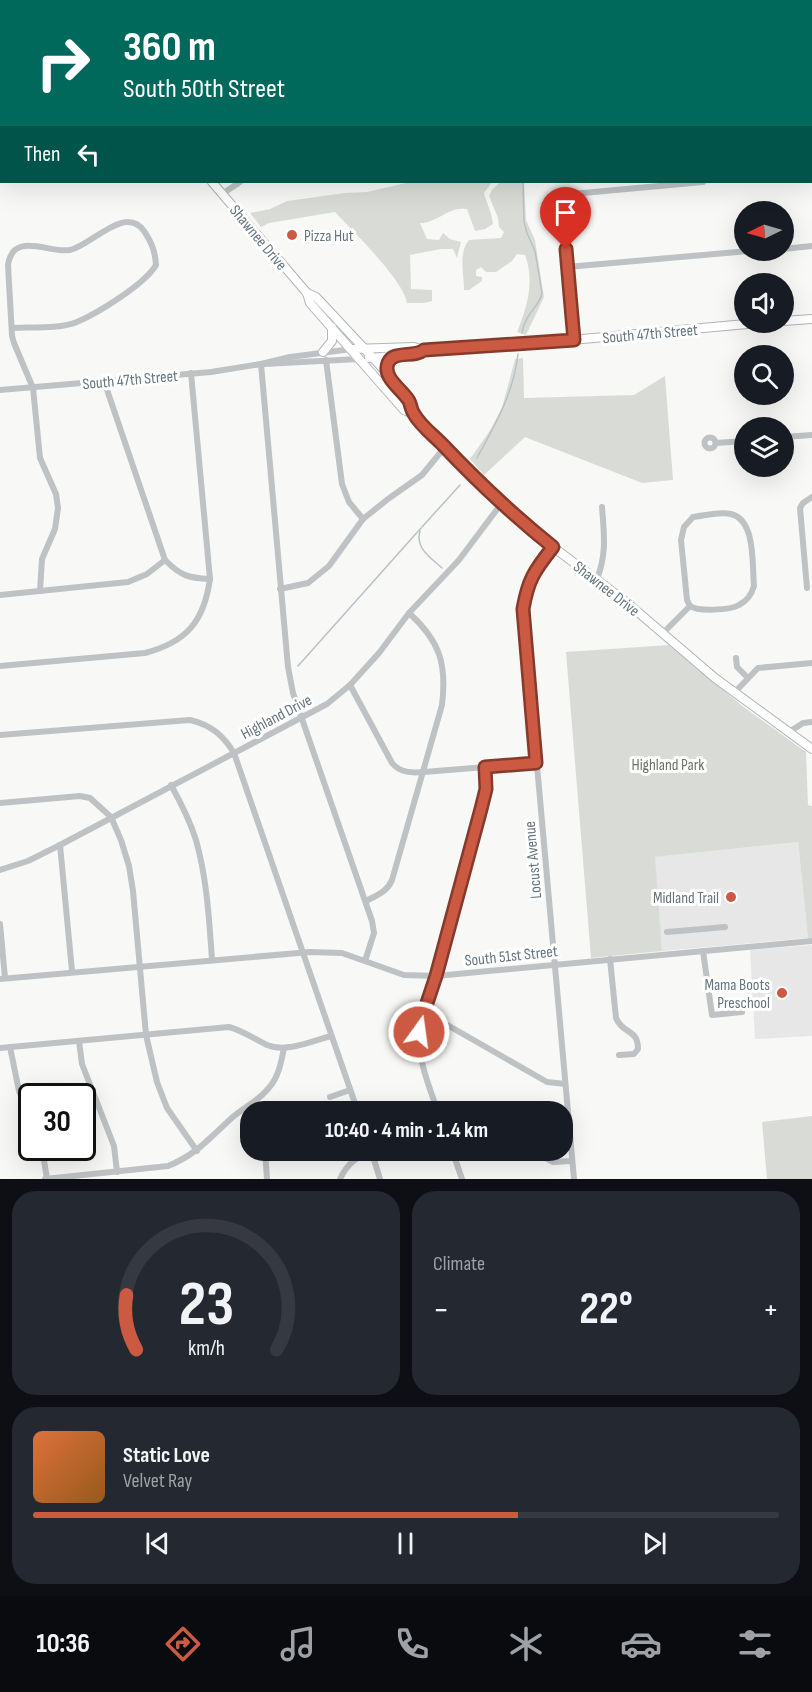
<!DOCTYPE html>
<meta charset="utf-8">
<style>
:root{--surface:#171b24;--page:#242831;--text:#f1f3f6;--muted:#9ea1a6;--line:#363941;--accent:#cc5942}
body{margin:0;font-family:"Sofia Sans Condensed",sans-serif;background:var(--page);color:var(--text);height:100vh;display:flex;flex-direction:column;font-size:22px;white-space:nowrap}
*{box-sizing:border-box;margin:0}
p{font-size:20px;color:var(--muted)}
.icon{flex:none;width:33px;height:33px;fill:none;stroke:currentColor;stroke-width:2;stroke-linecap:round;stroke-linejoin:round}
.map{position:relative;height:1179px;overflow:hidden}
.side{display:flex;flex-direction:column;gap:12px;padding:12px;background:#0d0f14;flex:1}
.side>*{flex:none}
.banner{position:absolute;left:0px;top:0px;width:813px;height:183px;box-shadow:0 6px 24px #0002;background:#00695c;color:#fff;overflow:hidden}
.needle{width:39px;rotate:265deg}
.buttons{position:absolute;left:734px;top:201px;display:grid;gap:12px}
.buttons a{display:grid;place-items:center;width:60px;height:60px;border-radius:50%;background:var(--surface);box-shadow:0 6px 24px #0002;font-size:30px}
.speed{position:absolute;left:18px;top:1083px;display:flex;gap:12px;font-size:30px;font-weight:700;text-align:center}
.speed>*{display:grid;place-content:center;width:78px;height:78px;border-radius:50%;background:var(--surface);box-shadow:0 6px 24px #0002;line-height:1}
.speed .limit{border:3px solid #111;border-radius:9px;background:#fff;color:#111}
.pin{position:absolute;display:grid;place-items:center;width:51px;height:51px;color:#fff;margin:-62px -26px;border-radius:50% 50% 50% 0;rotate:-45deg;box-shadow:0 0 6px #0007}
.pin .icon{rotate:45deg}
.me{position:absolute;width:66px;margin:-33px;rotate:14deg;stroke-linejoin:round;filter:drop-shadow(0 0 4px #0008)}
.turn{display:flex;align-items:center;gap:21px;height:126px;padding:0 24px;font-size:27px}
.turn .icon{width:78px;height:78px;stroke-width:2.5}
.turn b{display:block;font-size:42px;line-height:51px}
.then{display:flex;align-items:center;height:57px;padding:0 24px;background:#0003;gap:12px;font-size:22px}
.big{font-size:45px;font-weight:700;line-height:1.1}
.side .tile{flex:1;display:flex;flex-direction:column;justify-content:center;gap:9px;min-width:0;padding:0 21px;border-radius:24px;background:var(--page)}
.side .dial{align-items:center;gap:0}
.dial svg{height:156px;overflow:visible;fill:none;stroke:var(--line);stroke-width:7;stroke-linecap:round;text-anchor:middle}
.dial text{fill:var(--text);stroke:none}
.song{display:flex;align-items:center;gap:18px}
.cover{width:72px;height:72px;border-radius:9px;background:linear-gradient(135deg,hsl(20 70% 55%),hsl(30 70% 35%))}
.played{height:6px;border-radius:3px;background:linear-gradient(90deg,var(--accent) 65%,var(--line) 65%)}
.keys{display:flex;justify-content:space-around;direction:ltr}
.heat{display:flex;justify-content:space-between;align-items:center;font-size:33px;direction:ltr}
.side .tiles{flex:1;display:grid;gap:12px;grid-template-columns:1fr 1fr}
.tile:last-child{grid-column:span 2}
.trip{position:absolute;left:240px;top:1101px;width:333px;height:60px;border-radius:24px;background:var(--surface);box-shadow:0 6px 24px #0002;font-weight:700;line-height:60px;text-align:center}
.tab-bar{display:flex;height:96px;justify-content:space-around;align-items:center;background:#090b0e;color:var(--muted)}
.tab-bar .icon{width:42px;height:42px}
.tab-bar .selected{color:var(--accent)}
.tab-bar b{font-size:27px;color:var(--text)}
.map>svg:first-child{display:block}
.built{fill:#e6e7e6}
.green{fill:#d9dcd6}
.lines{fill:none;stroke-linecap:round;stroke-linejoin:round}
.stream{stroke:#b8c2c5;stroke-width:1.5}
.major-casing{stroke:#b0b5b8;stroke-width:10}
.minor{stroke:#bec2c5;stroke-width:6}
.major{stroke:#fff;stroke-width:8}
.route-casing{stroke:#853a2b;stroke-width:15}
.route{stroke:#cc5942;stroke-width:10}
.poi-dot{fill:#cc5942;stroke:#fff;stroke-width:2}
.labels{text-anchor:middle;stroke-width:6;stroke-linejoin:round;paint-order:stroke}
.poi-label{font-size:16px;fill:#66757d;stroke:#fff;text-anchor:end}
.street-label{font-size:16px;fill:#66757d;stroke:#fff}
.park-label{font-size:16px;fill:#697665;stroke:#fff}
</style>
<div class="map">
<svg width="812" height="1179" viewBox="0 0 812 1179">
<rect width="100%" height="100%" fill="#f8f8f6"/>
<g class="built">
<path d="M798 842 808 938 662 951 654 857Z"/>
<path d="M812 945V1036L755 1039 750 950Z"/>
</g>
<g class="green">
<path d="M410 182H492L484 193C487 204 492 213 493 224L485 229 475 231 467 209C448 206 438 223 420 223L427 239 439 240 443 233 450 239 461 242 457 258 453 249H441L410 255 411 289 432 290V301L424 303H407C404 281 353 231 335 212L269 223 261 227 250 213 270 209 287 201 345 193 367 192Z"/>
<path d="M500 182H524L526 220 535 240 544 297 526 335 517 332C527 307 535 282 525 255L517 254 512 261 496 272H486L481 267 476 270V276L482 277V281L469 290H464C464 273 458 253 469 240L501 238 504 232 499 227 498 218 489 196 492 190Z"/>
<path d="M523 358 524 398 634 395 665 376 673 480 642 483 525 437 484 475 470 459 491 429 502 408 515 359Z"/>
<path d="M669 645 745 708 806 752 808 805 812 806V938H808L798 842 655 857 662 951 591 958 566 652Z"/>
<path d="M812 1116V1179H767L762 1122Z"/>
</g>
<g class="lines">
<g class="stream">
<path d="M723 2 725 0"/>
<path d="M522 333C525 313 539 308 542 293L535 251 527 233 524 222 523 182"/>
<path d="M477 458C495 425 514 392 518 354"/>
<path d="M422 527 460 485"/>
<path d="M420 531C415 548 430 557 442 568"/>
<path d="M298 666 421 528"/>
</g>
<g class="major-casing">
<g id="major">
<path d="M77 0 78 2"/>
<path d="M88 0 89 2"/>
<path d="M212 182 307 293 310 303 404 410 413 414"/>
<path d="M307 293 316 297 388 374 409 401 413 414 464 469 501 504 553 547 625 601 715 678 812 749"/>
<path d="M783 321 812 319"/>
<path d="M352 349 414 347 424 350 528 344 768 322"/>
<path d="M323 352 332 341V327"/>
<path d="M369 358 414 354 424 350"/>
</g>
</g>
<g class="minor">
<path d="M437 0V2"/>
<path d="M564 2 566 0"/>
<path d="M0 38H2"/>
<path d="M0 111H2"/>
<path d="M0 174H2"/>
<path d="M222 194 240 182"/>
<path d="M783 249 812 246"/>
<path d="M567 267 760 250"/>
<path d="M12 328C31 327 60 329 77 322 98 313 145 284 156 265 155 251 152 243 144 231 125 204 91 246 70 250 50 254 13 230 8 265L12 336 14 343 33 388 40 458 56 494 58 508 55 529 42 559 40 591"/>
<path d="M574 340 561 195 703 182"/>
<path d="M326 360 342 484 349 502 363 519"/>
<path d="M261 364 288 667 293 693 372 921 374 933 365 961"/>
<path d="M264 364 359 359"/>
<path d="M104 381 165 560C181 576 188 578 210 579"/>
<path d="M0 390 211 372 261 364 290 357 352 349"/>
<path d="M783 437 812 435"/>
<circle cx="710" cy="443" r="5.5"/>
<path d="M716 443 744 441"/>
<path d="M553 547C534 571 528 580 523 609L574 1179"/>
<path d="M597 579C607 553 604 534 602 507"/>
<path d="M807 588 800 508 803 503 812 497"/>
<path d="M280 589 308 583 329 566 363 519 388 499 422 475 445 447"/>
<path d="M0 595 128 582 147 574 165 560"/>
<path d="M663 633 690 606C699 612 730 610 739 605 747 601 752 593 754 586 752 565 756 520 731 514 719 511 704 516 693 517L684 527 681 540 687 600 690 606"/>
<path d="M736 658 737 667 747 677"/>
<path d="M0 666 145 653C187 642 204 621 210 579L191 373"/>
<path d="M350 685 392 763C400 773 412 773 424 772L536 763"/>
<path d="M735 692 758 668 812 663"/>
<path d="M789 732 803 723 812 722"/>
<path d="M0 735 190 720C211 725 223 735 234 753L358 1112"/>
<path d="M171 785C181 803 190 821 196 840 207 879 209 919 212 959"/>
<path d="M0 803 80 796 90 798 111 817 121 840 129 866 133 891 146 1035 157 1082 167 1108 197 1151"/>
<path d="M60 845 72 971"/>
<path d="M0 870 28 861 60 845 327 704 350 685 379 653 409 613 459 560 501 504"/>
<path d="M366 901C377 895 387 892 392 880L442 705C447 664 440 641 409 613"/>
<path d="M0 924 5 978"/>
<path d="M667 932 725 927"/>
<path d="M703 951 712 1015 742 1012"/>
<path d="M610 959 616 1018C623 1035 638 1028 638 1049L634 1054 619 1055"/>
<path d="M0 979 310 952 342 953 404 975 436 976 812 941"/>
<path d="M423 1015 435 1018 547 1082 565 1084"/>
<path d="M79 1041 82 1064 114 1146 117 1172"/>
<path d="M10 1047 19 1091 32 1119"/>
<path d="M0 1048 229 1027C244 1031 254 1039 267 1045 287 1053 312 1041 331 1036"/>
<path d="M330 1097 350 1090"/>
<path d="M252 1104 259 1112"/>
<path d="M438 1112C429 1086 417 1059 420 1031 422 1010 432 990 437 969 452 916 467 863 481 809L486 789 485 767"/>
<path d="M42 1148 47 1179"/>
<path d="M265 1150 267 1179"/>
<path d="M371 1150 380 1179"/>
<path d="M452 1150 462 1179"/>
<path d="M531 1150 553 1162 572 1161"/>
<path d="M45 1179 168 1166C198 1154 211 1136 234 1116 249 1104 265 1097 275 1079 280 1070 282 1059 284 1048"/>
<path d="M340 1179C348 1162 358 1156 375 1150"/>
</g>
<use href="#major" class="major"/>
</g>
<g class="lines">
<g class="route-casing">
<path id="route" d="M419 1032 423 1015 436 976 481 809 486 789 485 767 536 763 523 609C528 580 534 571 553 547 513 515 477 481 442 444 433 435 420 425 414 414 411 410 411 405 409 401 403 390 382 378 388 363 393 350 414 358 424 350L574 340 566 249"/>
</g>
<use href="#route" class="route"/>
</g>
<g class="poi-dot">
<circle cx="292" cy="235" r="6"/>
<circle cx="731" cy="897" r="6"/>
<circle cx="782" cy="993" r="6"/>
</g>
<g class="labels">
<g class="poi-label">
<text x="304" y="241" text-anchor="start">Pizza Hut</text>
<text x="719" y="903">Midland Trail</text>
<text x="770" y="990">Mama Boots<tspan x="770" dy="18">Preschool</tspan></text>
</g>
<g class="street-label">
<text transform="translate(259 237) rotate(50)" y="6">Shawnee Drive</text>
<text transform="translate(650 333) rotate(-5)" y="6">South 47th Street</text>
<text transform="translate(130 379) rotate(-5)" y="6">South 47th Street</text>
<text transform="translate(607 588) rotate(38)" y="6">Shawnee Drive</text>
<text transform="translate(276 716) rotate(-28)" y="6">Highland Drive</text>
<text transform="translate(532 860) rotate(-95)" y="6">Locust Avenue</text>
<text transform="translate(511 955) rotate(-6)" y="6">South 51st Street</text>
</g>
<g class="park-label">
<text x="668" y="770">Highland Park</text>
</g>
</g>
</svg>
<div class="buttons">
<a><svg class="needle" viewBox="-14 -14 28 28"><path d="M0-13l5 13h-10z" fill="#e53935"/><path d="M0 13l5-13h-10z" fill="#9ea1a6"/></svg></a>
<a><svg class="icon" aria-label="sound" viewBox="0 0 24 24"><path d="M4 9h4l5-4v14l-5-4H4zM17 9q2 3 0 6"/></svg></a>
<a><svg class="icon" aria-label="search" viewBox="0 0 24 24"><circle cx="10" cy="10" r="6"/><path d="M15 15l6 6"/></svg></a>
<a><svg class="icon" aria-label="layers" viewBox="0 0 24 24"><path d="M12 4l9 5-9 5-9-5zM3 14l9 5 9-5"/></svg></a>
</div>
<div class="speed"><div class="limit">30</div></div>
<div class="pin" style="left:566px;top:249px;background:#d93025"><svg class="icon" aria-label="arrive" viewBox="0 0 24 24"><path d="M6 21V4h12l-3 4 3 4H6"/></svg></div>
<svg class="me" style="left:419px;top:1032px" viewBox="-20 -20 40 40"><circle r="17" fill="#cc5942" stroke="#fff" stroke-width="3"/><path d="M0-11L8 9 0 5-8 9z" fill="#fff"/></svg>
<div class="trip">10:40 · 4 min · 1.4 km</div>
<div class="banner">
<div class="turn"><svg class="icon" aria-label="right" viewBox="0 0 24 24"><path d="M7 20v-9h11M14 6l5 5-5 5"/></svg><div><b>360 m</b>South 50th Street</div></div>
<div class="then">Then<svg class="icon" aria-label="left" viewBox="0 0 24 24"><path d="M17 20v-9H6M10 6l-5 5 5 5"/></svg></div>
</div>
</div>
<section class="side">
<div class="tiles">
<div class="tile dial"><svg viewBox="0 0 100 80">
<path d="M14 69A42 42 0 1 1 86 69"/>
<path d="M14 69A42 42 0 0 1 9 41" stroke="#cc5942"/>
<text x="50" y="56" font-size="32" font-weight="700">23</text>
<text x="50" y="72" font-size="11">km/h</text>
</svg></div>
<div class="tile"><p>Climate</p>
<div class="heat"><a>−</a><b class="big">22°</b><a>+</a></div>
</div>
<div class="tile">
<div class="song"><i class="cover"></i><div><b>Static Love</b><p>Velvet Ray</p></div></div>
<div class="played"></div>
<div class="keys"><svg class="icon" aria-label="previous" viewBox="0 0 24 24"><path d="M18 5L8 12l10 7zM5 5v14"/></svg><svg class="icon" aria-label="pause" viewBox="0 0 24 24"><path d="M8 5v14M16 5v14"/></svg><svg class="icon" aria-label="next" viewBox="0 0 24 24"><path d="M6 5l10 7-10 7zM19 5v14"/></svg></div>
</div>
</div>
</section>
<nav class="tab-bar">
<b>10:36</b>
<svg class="icon selected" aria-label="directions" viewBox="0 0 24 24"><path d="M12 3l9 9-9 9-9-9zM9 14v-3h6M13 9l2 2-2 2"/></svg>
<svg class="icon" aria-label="music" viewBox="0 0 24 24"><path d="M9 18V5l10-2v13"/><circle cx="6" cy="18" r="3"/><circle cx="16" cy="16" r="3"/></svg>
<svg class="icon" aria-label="phone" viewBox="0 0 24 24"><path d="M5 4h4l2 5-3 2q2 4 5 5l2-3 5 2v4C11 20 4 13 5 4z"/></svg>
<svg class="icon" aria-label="climate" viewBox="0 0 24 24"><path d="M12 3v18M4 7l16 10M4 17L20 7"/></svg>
<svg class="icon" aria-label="car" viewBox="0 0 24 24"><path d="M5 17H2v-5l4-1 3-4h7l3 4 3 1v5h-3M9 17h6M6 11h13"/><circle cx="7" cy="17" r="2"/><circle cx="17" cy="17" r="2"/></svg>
<svg class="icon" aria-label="filters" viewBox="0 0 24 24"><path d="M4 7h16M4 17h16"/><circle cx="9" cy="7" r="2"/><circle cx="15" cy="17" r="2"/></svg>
</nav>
